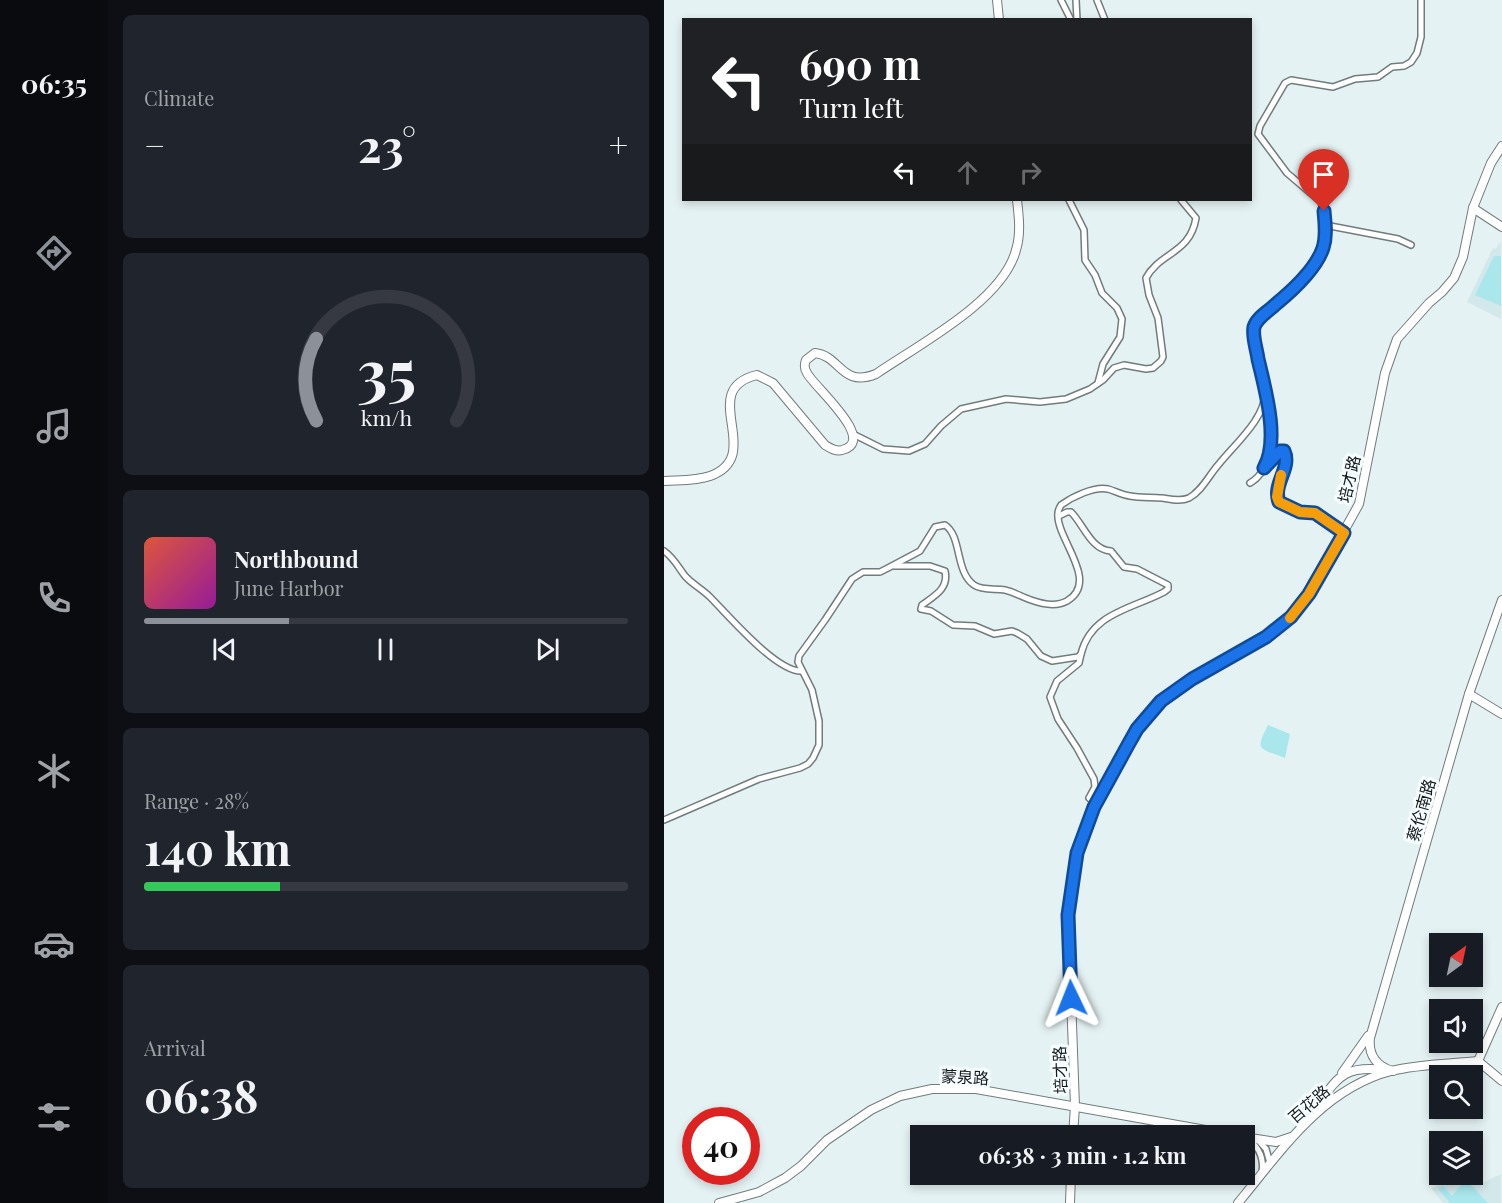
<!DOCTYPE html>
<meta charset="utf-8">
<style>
:root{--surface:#171b24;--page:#20242c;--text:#f1f3f6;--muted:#9ea1a6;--line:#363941;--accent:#8c9099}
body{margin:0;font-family:"Playfair Display","Noto Sans SC",serif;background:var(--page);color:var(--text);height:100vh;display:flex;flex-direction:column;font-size:22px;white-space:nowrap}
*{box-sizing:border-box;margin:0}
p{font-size:20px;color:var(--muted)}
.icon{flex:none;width:33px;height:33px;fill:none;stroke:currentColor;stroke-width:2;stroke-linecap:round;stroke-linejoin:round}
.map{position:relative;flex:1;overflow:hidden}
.side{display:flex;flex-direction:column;gap:15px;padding:15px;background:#0d0f14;width:556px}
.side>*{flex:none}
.hud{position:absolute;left:18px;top:18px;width:570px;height:183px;border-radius:0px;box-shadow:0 3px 9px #0003;background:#202124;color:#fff;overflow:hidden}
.needle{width:39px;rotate:33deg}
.buttons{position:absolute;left:765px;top:933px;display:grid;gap:12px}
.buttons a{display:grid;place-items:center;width:54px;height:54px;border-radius:0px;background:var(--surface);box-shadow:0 3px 9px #0003;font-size:30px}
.speed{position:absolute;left:18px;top:1107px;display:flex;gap:12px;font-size:30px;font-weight:700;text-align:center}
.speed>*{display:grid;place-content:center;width:78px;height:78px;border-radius:50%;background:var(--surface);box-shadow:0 3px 9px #0003;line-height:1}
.speed .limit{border:9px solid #d22;background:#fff;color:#111}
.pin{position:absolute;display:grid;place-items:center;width:51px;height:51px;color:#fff;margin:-62px -26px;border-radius:50% 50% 50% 0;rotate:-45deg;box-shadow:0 0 6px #0007}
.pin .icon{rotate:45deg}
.me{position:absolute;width:66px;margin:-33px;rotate:358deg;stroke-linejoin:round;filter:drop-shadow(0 0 4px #0008)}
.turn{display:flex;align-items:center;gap:21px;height:126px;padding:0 18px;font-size:27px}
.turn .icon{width:78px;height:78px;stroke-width:2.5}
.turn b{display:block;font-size:42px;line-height:51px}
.lanes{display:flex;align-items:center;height:57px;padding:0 18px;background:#0003;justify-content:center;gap:30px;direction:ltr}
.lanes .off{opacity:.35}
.big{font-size:45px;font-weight:700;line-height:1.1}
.side .widget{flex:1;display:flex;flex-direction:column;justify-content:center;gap:9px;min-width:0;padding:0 21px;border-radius:9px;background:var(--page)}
.side .dial{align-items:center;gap:0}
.dial svg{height:156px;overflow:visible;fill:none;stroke:var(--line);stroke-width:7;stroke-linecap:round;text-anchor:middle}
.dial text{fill:var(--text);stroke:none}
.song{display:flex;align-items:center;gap:18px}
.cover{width:72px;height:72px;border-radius:9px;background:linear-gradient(135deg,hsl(10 70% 55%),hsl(300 70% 35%))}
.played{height:6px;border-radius:3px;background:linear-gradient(90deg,var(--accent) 30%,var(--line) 30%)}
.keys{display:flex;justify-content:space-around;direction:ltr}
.heat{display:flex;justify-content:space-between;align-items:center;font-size:33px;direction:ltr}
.charge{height:9px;border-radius:4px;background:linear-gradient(90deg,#34c759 28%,var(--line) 0)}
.trip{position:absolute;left:246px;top:1125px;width:345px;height:60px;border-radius:0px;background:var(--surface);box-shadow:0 3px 9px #0003;font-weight:700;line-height:60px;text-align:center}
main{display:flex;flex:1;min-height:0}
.dock{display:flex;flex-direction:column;width:108px;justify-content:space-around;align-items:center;background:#090b0e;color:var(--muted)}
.dock .icon{width:42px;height:42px}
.dock .current{color:var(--accent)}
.dock b{font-size:27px;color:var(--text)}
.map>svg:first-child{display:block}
.built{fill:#d2e8ea}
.green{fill:#a9e7ed}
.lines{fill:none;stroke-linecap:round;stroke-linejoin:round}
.street-casing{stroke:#717c7d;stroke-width:8}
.secondary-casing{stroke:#717c7d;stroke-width:10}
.street{stroke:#fff;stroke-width:5}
.secondary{stroke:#fff;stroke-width:8}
.route-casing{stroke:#114b97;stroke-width:15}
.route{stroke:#1a73e8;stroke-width:10}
.slow{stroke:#f59e0b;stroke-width:10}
.labels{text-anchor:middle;stroke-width:6;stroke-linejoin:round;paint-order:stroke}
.street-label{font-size:16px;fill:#15191a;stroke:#f7feff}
</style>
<main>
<nav class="dock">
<b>06:35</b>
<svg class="icon current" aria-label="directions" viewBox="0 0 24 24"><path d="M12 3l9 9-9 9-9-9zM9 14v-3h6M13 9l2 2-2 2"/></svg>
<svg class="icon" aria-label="music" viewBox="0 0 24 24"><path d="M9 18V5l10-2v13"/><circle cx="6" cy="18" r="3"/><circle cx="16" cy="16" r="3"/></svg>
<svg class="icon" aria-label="phone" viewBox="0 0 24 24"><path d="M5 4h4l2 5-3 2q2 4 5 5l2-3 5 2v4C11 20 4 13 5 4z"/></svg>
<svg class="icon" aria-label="climate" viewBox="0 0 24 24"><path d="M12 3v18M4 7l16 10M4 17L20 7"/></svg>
<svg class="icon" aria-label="car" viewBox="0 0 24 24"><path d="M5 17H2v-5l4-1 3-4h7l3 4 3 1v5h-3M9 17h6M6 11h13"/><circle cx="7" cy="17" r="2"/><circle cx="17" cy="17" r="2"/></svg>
<svg class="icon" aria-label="filters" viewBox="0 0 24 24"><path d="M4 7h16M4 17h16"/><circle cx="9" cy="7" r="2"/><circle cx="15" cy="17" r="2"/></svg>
</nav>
<section class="side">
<div class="widget"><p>Climate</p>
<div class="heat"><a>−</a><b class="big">23°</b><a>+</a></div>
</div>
<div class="widget dial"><svg viewBox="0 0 100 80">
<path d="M14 69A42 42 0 1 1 86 69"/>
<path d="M14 69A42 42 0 0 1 14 27" stroke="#8c9099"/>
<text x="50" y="56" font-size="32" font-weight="700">35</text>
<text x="50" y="72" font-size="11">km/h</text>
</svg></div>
<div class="widget">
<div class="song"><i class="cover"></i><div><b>Northbound</b><p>June Harbor</p></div></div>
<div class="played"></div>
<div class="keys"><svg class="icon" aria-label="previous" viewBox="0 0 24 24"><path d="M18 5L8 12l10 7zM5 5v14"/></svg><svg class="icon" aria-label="pause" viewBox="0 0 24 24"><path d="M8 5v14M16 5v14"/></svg><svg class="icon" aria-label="next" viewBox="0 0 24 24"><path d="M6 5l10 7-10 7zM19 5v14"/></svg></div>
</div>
<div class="widget"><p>Range · 28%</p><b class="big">140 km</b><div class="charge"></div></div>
<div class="widget"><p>Arrival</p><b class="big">06:38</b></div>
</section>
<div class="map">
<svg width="838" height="1203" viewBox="0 0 838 1203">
<rect width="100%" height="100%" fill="#e5f2f3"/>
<g class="built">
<path d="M837 241V319L803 302 829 248 832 249Z"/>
<path d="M837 1174V1203H779L767 1188 779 1184H795L811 1178 818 1183Z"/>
</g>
<g class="green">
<path d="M830 256H837V306L811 295Z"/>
<path d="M604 725 626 734 621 758C596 748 590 752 604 725Z"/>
<path d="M804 1182 824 1203H786L774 1189 779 1186 788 1196 797 1185Z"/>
</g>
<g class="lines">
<g class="street-casing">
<g id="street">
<path d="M397 0 407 20"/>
<path d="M412 0 413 20"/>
<path d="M433 0 441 20"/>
<path d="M405 200 420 230 421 260 431 275 438 293 453 308 458 319 456 337 439 364 434 383"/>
<path d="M661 225 734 239 747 245"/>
<path d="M189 434 219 449 245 451 261 444 277 426 297 409 342 399 376 402 402 399 426 389 439 380 450 368 460 365 482 369 489 368 497 361 499 357 494 318 485 295 482 278C496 252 526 254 532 218L517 200"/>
<path d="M600 468 613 454 620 451C628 468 607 484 615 502L636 512 650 513 680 533"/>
<path d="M586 483C613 467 609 423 602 397"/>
<path d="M0 551C10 558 14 567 21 576 28 584 38 589 46 597 64 615 113 673 138 671"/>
<path d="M230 566H266L281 571C285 589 270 596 258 605L257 609 267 611 289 625 311 626 330 634 348 631 353 633 363 639 377 656 388 661 414 657 417 654C427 613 468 609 500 592L504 589V585L473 569 460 567 447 551C427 550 420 525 407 512H403L395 516"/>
<path d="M417 654 415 663 393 681 386 697 394 719 413 748 430 779 431 787 425 798 432 805"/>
<path d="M0 820 95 779 136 768 144 764 149 758 155 745V721L148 690 134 662 135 656 161 620 188 579 199 572H216L222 569 256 551 271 527 281 525C298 536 291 572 310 585 319 591 332 588 341 590 350 592 358 597 367 600 378 604 392 607 403 601 437 581 391 538 394 513 394 510 396 507 397 505 408 497 430 486 444 489 451 491 458 495 466 496 476 498 487 497 498 498 506 499 516 502 525 498 538 491 545 475 555 464 570 445 602 418 601 392 600 374 584 342 592 325 596 315 606 310 614 303 648 271 670 251 657 202L623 173 594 134 596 126 621 83 627 80 669 87 691 79 714 77 728 67 740 66 747 62 753 53 757 37V0"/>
<path d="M585 1139C596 1149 600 1159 598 1173"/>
<path d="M594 1140 602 1149 606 1163"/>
</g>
</g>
<g class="secondary-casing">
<g id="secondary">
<path d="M333 0 335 20"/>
<path d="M809 208 838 227"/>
<path d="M0 481C15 480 32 481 46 476 103 455 31 390 93 375L109 383 161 445C166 448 172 452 178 450 215 441 149 386 143 373 140 368 140 365 142 360L151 353C177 356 177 388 212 374 254 345 339 301 352 250 357 234 355 217 353 200"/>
<path d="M805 694 838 714"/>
<path d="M814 1061 838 1007"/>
<path d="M729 1071C713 1067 704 1055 706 1038L805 694 838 600"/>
<path d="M678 1073 704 1036"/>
<path d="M650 1110C674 1078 677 1065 722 1070"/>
<path d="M409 1136 411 1106 404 915 413 853 430 808 473 729 497 701 528 679 602 637 627 617 645 594 695 504 721 373 733 339 765 303 778 292 790 278 799 257 809 208 827 163 838 146"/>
<path d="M580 1137 612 1142 627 1137"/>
<path d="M55 1203 95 1192 121 1178 137 1166 163 1140 207 1110 236 1096 268 1089H312L575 1136"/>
<path d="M406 1203 407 1174"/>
<path d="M574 1203C617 1151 658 1089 727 1071 755 1064 786 1064 814 1061L838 1081"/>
</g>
</g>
<use href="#street" class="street"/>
<use href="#secondary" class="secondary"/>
</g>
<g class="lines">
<g class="route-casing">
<path id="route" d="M407 998 404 915 413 853 430 807 464 745 473 729 497 701 528 679 602 637 627 617 645 594 680 533 651 513 636 512 615 502C608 484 628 468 620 451H616L600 468C616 440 601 389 594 359 593 350 588 337 590 327 593 317 605 311 612 304 629 290 652 269 659 248 663 236 661 223 660 211"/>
</g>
<use href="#route" class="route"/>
<path class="slow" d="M617 475 613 497 615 502 636 512 651 513 680 533 645 594 626 618"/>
</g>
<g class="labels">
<g class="street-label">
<text transform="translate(685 479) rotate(-77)" y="6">培才路</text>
<text transform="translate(757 810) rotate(-74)" y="6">蔡伦南路</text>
<text transform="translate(396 1070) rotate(-92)" y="6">培才路</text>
<text transform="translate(301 1077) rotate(3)" y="6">蒙泉路</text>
<text transform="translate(645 1104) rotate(-41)" y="6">百花路</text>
</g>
</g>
</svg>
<div class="buttons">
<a><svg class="needle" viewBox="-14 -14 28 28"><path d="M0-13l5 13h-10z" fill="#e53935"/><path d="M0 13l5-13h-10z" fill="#9ea1a6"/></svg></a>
<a><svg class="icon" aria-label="sound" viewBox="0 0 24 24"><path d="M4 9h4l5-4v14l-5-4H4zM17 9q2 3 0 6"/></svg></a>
<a><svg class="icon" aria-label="search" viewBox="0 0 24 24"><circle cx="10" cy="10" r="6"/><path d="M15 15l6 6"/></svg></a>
<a><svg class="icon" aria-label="layers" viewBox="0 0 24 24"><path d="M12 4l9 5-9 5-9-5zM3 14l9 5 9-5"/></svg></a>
</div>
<div class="speed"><div class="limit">40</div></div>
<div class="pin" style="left:660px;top:211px;background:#d93025"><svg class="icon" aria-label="arrive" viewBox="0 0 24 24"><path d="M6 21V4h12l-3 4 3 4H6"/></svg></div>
<svg class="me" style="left:407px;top:998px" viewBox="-20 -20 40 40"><path d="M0-17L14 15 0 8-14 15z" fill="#1a73e8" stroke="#fff" stroke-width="4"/></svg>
<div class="trip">06:38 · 3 min · 1.2 km</div>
<div class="hud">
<div class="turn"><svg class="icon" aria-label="left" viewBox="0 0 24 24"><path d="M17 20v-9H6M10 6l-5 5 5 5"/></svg><div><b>690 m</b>Turn left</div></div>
<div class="lanes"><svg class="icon" aria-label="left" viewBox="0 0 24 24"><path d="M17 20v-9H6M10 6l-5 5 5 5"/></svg><svg class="icon off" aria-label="ahead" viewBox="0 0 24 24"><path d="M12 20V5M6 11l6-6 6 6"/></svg><svg class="icon off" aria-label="right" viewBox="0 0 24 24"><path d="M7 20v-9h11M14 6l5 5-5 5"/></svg></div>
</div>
</div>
</main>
